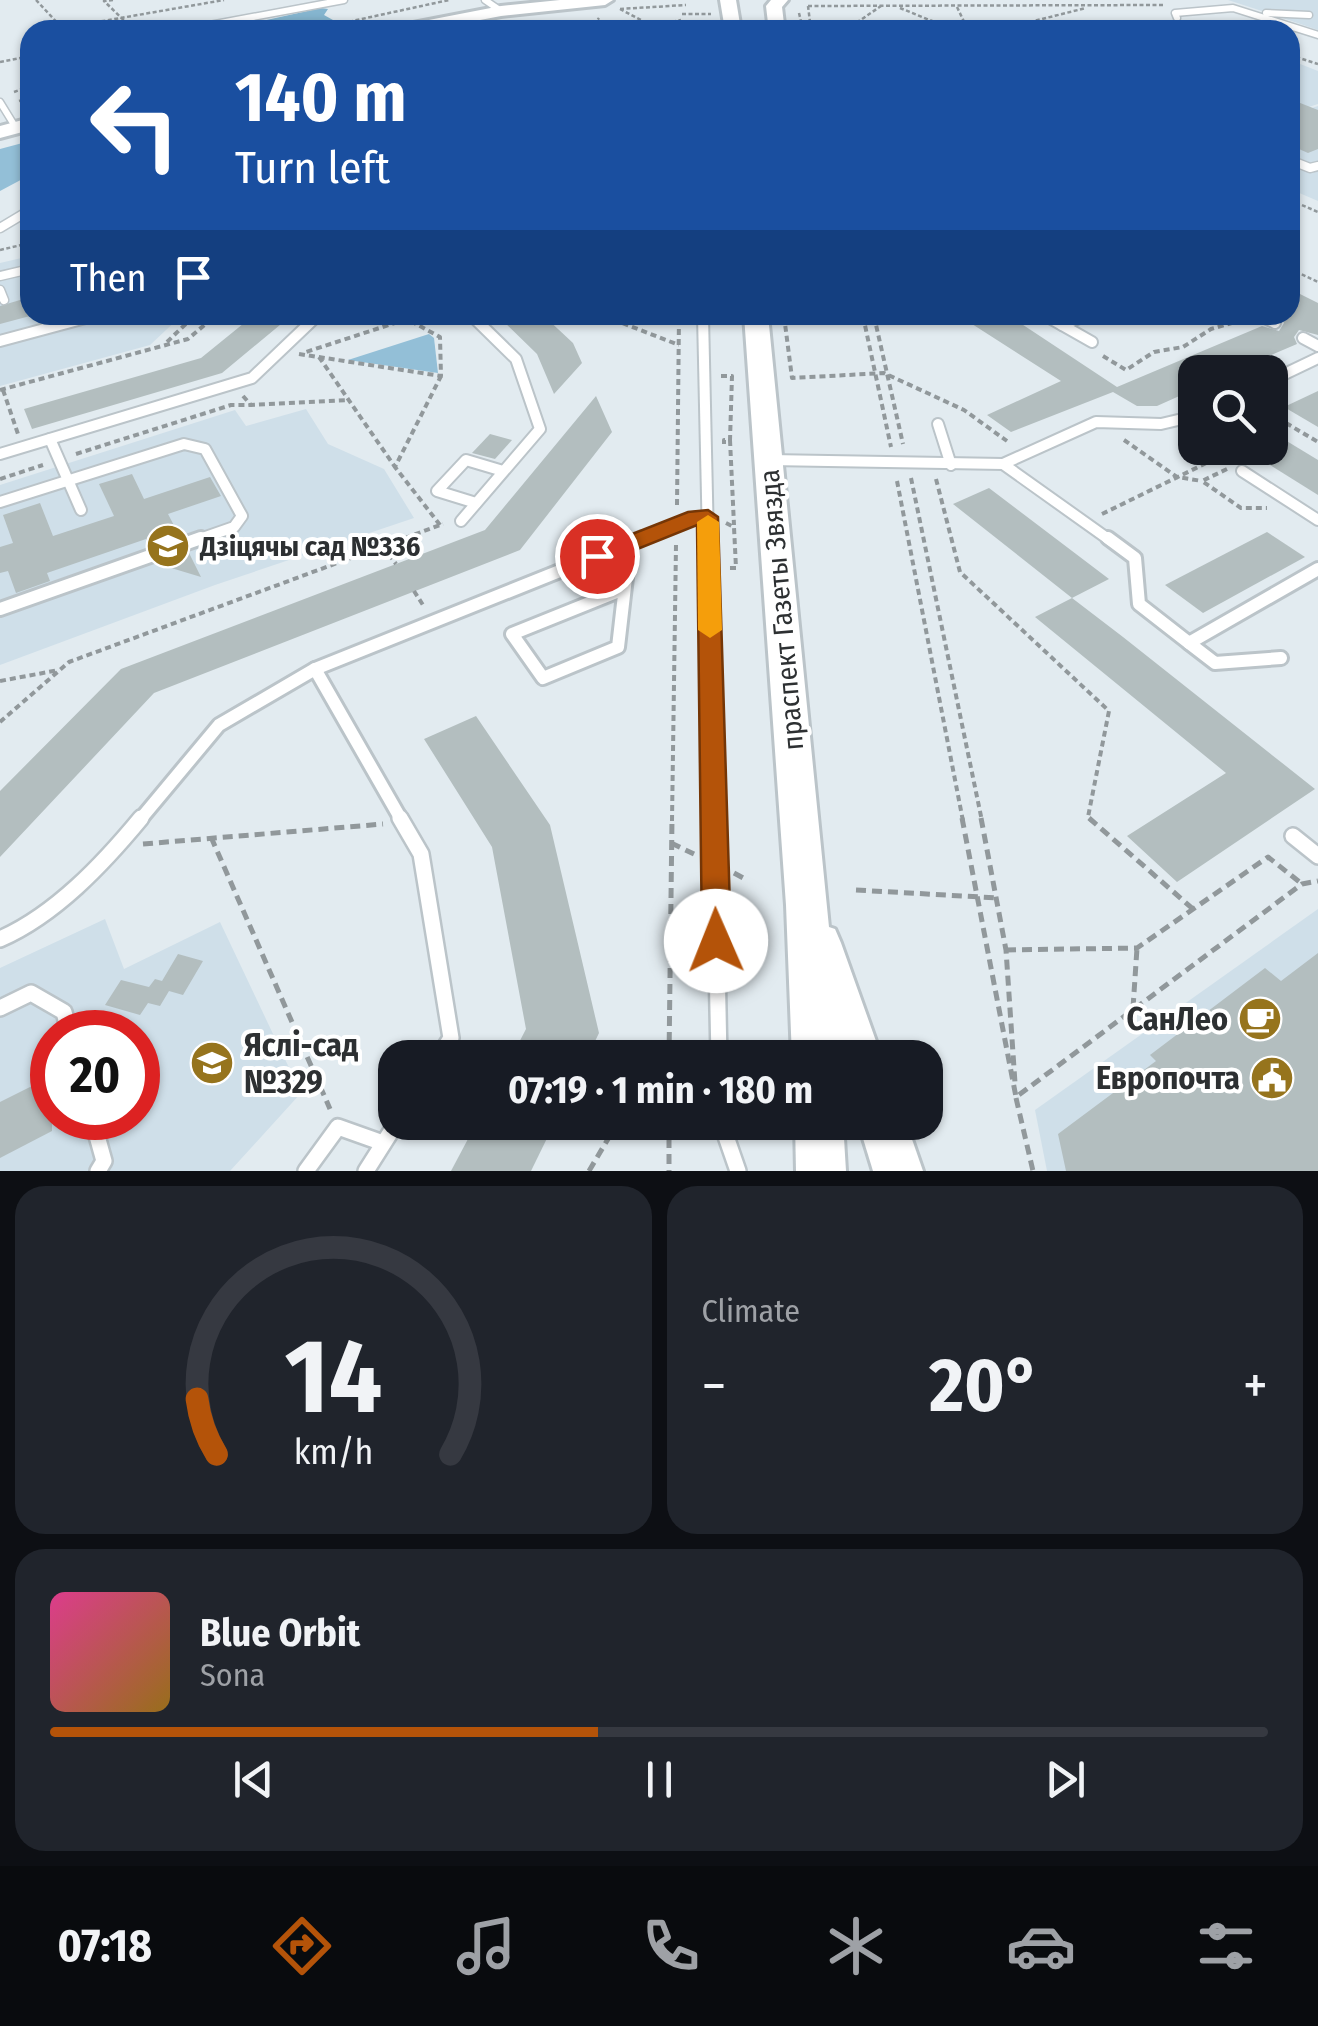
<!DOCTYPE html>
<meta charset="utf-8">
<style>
:root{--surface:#171b24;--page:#20242c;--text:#f1f3f6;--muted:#9ea1a6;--line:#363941;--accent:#b45309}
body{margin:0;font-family:"Fira Sans Condensed",sans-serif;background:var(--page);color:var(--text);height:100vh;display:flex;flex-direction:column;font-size:38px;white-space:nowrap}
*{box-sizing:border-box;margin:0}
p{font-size:32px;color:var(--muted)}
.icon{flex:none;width:55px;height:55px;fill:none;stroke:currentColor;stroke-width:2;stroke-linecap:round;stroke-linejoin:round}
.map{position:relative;height:1171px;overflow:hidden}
.drawer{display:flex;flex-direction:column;gap:15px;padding:15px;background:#0d0f14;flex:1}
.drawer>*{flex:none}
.top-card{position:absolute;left:20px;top:20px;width:1280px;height:305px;border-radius:30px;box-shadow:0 2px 8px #0004;background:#1a4fa0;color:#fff;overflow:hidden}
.controls{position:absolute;left:1178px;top:355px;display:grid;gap:20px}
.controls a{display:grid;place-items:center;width:110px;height:110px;border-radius:20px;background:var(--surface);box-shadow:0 2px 8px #0004;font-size:50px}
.speed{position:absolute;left:30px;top:1010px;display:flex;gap:20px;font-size:50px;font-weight:700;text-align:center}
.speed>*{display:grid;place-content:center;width:130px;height:130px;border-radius:50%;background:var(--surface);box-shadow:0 2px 8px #0004;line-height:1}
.speed .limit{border:15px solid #d22;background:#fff;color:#111}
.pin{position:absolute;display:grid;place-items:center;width:85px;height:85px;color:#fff;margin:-42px;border:5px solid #fff;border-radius:50%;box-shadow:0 2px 10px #0007}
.me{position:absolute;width:110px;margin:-55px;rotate:359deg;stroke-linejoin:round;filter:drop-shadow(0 0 8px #0008)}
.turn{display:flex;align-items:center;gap:35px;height:210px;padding:0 50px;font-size:45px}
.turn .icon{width:130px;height:130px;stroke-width:2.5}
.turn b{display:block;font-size:70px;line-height:85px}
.then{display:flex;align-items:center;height:95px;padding:0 50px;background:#0003;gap:20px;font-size:38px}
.big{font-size:75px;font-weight:700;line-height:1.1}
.drawer .card{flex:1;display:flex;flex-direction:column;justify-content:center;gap:15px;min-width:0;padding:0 35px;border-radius:30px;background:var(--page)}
.drawer .dial{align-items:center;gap:0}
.dial svg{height:260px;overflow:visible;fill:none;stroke:var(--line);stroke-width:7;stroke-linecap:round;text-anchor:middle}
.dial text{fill:var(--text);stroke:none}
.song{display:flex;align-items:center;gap:30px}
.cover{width:120px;height:120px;border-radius:15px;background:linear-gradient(135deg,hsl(330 70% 55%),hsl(40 70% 35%))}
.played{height:10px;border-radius:5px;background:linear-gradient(90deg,var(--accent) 45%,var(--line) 45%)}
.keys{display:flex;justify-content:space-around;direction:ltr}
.heat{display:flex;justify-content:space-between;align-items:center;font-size:55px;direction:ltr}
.drawer .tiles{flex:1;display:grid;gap:15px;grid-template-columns:1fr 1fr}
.card:last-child{grid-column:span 2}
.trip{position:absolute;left:378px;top:1040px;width:565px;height:100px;border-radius:30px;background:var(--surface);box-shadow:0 2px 8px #0004;font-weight:700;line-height:100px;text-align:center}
.menu{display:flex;height:160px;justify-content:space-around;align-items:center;background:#090b0e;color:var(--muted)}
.menu .icon{width:70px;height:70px}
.menu .selected{color:var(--accent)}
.menu b{font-size:45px;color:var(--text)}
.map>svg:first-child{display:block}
.built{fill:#cfdfe9;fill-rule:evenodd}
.green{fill:#93bfd7}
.forest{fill:#85b5cf}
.building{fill:#b3bebf}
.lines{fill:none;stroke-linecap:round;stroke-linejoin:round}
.service-far4-casing{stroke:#bbc4c9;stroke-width:9}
.service-far3-casing{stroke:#bbc4c9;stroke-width:11}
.service-far2-casing{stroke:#bbc4c9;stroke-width:14}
.service-far1-casing{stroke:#bbc4c9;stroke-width:18}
.service-casing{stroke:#bbc4c9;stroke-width:20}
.secondary-casing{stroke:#bbc4c9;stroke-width:6}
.path-far2{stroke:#91989b;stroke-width:2.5;stroke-dasharray:4 2.5;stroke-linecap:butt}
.path-far1{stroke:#91989b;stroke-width:4;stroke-dasharray:6 4;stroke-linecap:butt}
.path{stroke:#91989b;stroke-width:5;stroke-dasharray:10 6;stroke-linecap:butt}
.service-far4{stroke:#fff;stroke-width:6}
.service-far3{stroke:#fff;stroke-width:8}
.service-far2{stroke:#fff;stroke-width:10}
.service-far1{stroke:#fff;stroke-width:12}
.service{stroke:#fff;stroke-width:15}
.secondary{fill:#fff;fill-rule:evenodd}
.route{fill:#b45309;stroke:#753606;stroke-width:2.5}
.slow{fill:#f59e0b}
.labels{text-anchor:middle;stroke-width:8;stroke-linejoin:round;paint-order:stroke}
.poi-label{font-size:28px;font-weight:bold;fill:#2d3032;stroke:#fff;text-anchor:start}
.street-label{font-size:28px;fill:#2d3032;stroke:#fff}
.near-poi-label{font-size:32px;font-weight:bold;fill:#2d3032;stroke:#fff;text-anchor:end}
</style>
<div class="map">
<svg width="1318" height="1171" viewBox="0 0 1318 1171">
<rect width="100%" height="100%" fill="#e2ebf0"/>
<g class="built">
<path d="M1228 0H1318V30L1277 16Z"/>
<path d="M1290 60 1318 71V104L1290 113Z"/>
<path d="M1318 106V201L1290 189V115Z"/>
<path d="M30 256V315H182L150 345 0 386V263Z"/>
<path d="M306 409 328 444 384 469 414 518 215 585 0 665V485L235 410 246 426Z"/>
<path d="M1318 909V1171H1047L1035 1110Z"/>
<path d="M105 919 124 969 220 922 301 1093 230 1171H0V968ZM52 1032H138V1118H52Z"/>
</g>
<g class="green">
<path d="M30 141V175L0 191V149Z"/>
<path d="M429 334 434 338 438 373 348 360Z"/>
</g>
<path class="forest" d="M321 8 328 9 324 15 333 20 294 30H247L244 25Z"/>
<g class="building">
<path d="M1290 99 1318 110V149L1308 153 1290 145Z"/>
<path d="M1290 289 1318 303V335L1299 330 1294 337 1297 344 1234 371 1195 372V389L1157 406H1137L1113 392 1011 432 987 415 1061 381 958 315H1008L1117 387 1262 326 1279 331 1284 323 1281 317 1290 315Z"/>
<path d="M30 297V316L0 324V306Z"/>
<path d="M254 315H292L222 373 32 429 24 409 201 358Z"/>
<path d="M497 315H543L573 343 582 363 554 394 537 354Z"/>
<path d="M1318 391V427L1284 407Z"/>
<path d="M596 396 612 432 520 550 154 693 0 857V791L121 669 485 530Z"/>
<path d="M490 434 512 440 495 459 472 453Z"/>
<path d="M1285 440 1318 460V495L1254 455Z"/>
<path d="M132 474 144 499 210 477 221 496 168 514 179 535 149 546 146 539 47 573 50 581 16 593 8 571 0 573V547L13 543 3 515 40 503 53 536 114 516 99 484Z"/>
<path d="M989 488 1018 510 1109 579 1072 598 953 504Z"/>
<path d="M1267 532 1305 557 1203 613 1165 585Z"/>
<path d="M189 553 201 577 158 564Z"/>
<path d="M1072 598 1123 637 1315 789 1177 882 1127 836 1226 773 1035 617Z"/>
<path d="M476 716 550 825 599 1033 587 1058H511L526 1029 492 847 424 739Z"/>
<path d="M1318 953V1171H1066L1058 1134 1156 1061 1150 1055 1265 968 1281 981Z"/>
<path d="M178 954 203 961 183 995 169 991 160 1006 148 1003 140 1015 105 1005 121 980 149 987 155 979 162 981Z"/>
<path d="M52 1076V1131L0 1158V1102Z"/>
<path d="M477 1122H555L531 1171H451Z"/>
</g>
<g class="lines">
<g class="service-far4-casing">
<g id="service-far4">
<path d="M485 0 501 11"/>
<path d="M1266 13 1309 15"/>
<path d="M1177 18 1175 13 1233 8 1318 35"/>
<path d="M1178 26V30"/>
<path d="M183 30 344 0"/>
<path d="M1094 30 1111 26 1169 30"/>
<path d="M0 102 16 128"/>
</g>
</g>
<g class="service-far3-casing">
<g id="service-far3">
<path d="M1290 160 1310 168 1318 166"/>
<path d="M0 228 30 210"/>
<path d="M0 276 30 269"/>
<path d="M0 290 4 300"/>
<path d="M471 315 475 319"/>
<path d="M1044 315 1051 319"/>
<path d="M1259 315 1266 319"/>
<path d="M83 319 97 315"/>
<path d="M314 319 318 315"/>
<path d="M1078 319 1087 315"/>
</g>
</g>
<g class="service-far2-casing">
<g id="service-far2">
<path d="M703 316 708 541"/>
<path d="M1046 316 1062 325 1084 316"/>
<path d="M1261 316 1275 323"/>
<path d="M1062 325 1092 342"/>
<path d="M1303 338 1318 346"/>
<path d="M0 341 93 316"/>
<path d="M1270 381 1318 358"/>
<path d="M938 424 951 465"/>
<path d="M50 439 81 510"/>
<path d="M0 454 252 378 317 316"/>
<path d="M770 460 1003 464 1096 422 1161 424 1195 416"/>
<path d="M1003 464 1111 541"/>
<path d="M1242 471 1318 520"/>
<path d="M0 502 184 444 205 449 242 516 234 527 194 541"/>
<path d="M476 503 437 491 466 460 503 471"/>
<path d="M461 521 540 429 516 359 472 316"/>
<path d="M636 541 696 517H708"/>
</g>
</g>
<g class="service-far1-casing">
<g id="service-far1">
<path d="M708 538 714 821"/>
<path d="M1108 538 1135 558 1139 604 1189 643 1318 569"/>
<path d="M624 589 512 634 543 678 618 647 630 543"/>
<path d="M0 609 201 538"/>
<path d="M1189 643 1215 663 1281 658"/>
<path d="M315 669 402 821"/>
<path d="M139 821 219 725 315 669 642 538"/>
</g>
</g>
<g class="service-casing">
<g id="service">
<path d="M400 818 421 854 451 1038 438 1058"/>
<path d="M714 818 719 1058"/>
<path d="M1293 836 1318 856"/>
<path d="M0 939C55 915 103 864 141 818"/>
<path d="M0 1008 31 993 64 1012 69 1032"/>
<path d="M92 1118 104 1161 98 1171"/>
<path d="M721 1122 738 1171"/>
<path d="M306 1171 338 1127 383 1143"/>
<path d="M366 1171 397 1122"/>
</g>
</g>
<g class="secondary-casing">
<g id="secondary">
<path d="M560 0H613L605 5 501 16 428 30H395L403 25 501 6Z"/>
<path d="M720 0H736L741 30H725Z"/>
<path d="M771 0H788L782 7 784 24 780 30H763L768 23 766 6Z"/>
<path d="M30 118V130L0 138V126Z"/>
<path d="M744 315H768L829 927 835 929 841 943 882 1058H792L786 905Z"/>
<path d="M795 1122H843L846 1171H796Z"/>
<path d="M858 1122H906L923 1171H873Z"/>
</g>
</g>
<g class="path-far2">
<path d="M36 0 64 30"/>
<path d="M113 0 104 1 134 30"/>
<path d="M808 6 1164 5"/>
<path d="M808 6 811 30"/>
<path d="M957 7 968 30"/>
<path d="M900 8 954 30"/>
<path d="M620 9 686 5"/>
<path d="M620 9 660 30"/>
<path d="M799 13 803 30"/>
<path d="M682 14H711"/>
<path d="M63 28 224 0"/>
<path d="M311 30 449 0"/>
<path d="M590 30 599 18"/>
<path d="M634 30 681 20"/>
<path d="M846 30 881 6"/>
<path d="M998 30 1086 8"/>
<path d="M1290 55 1318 64"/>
<path d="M0 62 30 56"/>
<path d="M14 92 30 86"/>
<path d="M19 101 30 98"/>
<path d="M1290 200 1318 212"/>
<path d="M0 250 30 243"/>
<path d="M1290 269 1318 282"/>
<path d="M601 315 610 319"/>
<path d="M191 319 195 315"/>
<path d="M212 319 216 315"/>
<path d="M421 319 429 315"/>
</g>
<g class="path-far1">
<path d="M604 316 679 345"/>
<path d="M784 316 792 378 884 373 964 410 1007 441"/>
<path d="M863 316 891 447"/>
<path d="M874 316 903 444"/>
<path d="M413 322 426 316"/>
<path d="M167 342 194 316"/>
<path d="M299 354 441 376 440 337 407 319 306 352"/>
<path d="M1103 356 1126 370 1154 352 1183 347 1211 329 1246 319"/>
<path d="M319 357 395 467"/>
<path d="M721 376H732L730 440H724V444"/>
<path d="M0 390 188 339 215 316"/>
<path d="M3 390 18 434"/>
<path d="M243 396 251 405 349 400"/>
<path d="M1270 414 1286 423 1270 431"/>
<path d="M1286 423 1318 442"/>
<path d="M1182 437 1195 444"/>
<path d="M730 440 734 525"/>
<path d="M1124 440 1177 477 1202 481"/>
<path d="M1201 448 1228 463"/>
<path d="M76 454 231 405H251"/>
<path d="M1227 469 1202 481 1241 508H1267"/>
<path d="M911 478 982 821"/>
<path d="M0 479 43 465"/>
<path d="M936 479 960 572 1109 711 1088 817 1092 821"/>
<path d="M897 481 963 821"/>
<path d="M677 505 679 316"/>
<path d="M1102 514 1237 448"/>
<path d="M726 523 734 527 736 568H729"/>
<path d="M440 525 395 467 441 376"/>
<path d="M383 546 396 564"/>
<path d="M414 591 423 605"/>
<path d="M0 681 59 670"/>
<path d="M0 722 69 662 443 524"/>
<path d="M672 821 676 545"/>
</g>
<g class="path">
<path d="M962 818 1016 1097 1302 884 1318 881"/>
<path d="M981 818 1006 950 1015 1083"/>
<path d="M1089 818 1193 909"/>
<path d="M211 837 330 1109"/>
<path d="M671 843 694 854"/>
<path d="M143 844 383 824"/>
<path d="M734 873 747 880"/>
<path d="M856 890 998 898"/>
<path d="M1006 950 1137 948 1268 857 1302 884"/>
<path d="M1133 1008 1137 948"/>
<path d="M657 1058 667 1042"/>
<path d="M669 1058 672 818"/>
<path d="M1016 1098 1033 1171"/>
<path d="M669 1122V1171"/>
<path d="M589 1171 618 1122"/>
</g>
<use href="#service-far4" class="service-far4"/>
<use href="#service-far3" class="service-far3"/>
<use href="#service-far2" class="service-far2"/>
<use href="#service-far1" class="service-far1"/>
<use href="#service" class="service"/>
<use href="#secondary" class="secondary"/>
</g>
<path class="route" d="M708 510 718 517 731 941 727 950 716 954 706 950 702 941 697 525 605 562 597 564 586 556 589 551 688 512Z"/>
<path class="slow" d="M708 515 719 522 722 630 710 638 698 630 697 522Z"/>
<defs>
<g id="school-disc" transform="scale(2.25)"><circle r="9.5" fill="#96741d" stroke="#fff"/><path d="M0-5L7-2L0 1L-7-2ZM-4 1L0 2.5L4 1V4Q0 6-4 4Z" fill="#fff"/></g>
<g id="cafe-disc" transform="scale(2.25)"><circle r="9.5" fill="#96741d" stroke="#fff"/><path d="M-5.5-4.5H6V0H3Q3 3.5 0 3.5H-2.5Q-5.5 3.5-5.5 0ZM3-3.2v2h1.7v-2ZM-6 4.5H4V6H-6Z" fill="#fff"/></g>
<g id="civic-disc" transform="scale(2.25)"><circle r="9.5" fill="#96741d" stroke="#fff"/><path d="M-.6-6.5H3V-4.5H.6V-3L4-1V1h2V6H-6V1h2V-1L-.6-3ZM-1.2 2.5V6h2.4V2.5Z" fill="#fff"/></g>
</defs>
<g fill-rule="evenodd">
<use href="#school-disc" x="168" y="546"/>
<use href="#cafe-disc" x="1260" y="1019"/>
<use href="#school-disc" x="212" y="1063"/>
<use href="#civic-disc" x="1272" y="1078"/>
</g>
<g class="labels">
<g class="poi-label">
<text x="200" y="556">Дзіцячы сад №336</text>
</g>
<g class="street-label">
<text transform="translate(781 610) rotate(-95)" y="10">праспект Газеты Звязда</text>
</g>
<g class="near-poi-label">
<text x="1228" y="1030">СанЛео</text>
<text x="244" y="1056" text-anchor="start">Яслі-сад<tspan x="244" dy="37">№329</tspan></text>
<text x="1240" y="1089">Европочта</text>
</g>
</g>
</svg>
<div class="controls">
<a><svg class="icon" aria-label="search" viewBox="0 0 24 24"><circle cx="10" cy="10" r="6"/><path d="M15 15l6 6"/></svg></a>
</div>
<div class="speed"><div class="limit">20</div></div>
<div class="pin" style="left:597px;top:556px;background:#d93025"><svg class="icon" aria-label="arrive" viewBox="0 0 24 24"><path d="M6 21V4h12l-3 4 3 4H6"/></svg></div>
<svg class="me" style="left:716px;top:941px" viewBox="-20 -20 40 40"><circle r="19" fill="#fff"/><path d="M0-13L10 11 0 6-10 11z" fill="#b45309"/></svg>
<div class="trip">07:19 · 1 min · 180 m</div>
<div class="top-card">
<div class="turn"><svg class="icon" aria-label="left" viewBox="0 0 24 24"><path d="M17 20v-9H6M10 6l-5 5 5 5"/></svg><div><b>140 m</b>Turn left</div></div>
<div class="then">Then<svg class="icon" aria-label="arrive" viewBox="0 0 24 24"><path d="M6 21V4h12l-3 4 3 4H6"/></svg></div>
</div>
</div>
<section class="drawer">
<div class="tiles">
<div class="card dial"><svg viewBox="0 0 100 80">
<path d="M14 69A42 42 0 1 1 86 69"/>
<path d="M14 69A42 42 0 0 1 8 52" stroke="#b45309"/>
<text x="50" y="56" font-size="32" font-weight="700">14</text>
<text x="50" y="72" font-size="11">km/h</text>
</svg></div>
<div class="card"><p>Climate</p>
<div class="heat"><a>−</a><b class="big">20°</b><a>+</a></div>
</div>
<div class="card">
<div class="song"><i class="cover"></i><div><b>Blue Orbit</b><p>Sona</p></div></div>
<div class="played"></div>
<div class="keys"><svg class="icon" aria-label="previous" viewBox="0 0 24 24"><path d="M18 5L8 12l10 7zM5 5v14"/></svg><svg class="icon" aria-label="pause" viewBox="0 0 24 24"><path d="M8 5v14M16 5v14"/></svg><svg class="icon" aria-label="next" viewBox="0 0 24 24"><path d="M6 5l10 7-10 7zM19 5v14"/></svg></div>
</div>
</div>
</section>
<nav class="menu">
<b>07:18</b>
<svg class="icon selected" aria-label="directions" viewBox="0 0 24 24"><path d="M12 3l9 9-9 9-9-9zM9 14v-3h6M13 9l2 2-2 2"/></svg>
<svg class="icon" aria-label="music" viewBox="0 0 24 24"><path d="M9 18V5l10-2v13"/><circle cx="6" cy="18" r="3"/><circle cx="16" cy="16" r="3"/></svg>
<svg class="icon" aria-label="phone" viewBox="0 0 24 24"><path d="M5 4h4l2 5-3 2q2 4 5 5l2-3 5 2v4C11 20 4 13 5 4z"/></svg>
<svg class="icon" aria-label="climate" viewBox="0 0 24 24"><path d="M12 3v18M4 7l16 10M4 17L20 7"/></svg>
<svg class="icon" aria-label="car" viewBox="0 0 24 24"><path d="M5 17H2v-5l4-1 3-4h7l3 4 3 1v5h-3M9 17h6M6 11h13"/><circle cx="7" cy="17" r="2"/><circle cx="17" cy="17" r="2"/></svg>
<svg class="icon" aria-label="filters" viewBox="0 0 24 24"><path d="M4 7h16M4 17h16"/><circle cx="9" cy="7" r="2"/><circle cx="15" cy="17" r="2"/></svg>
</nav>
